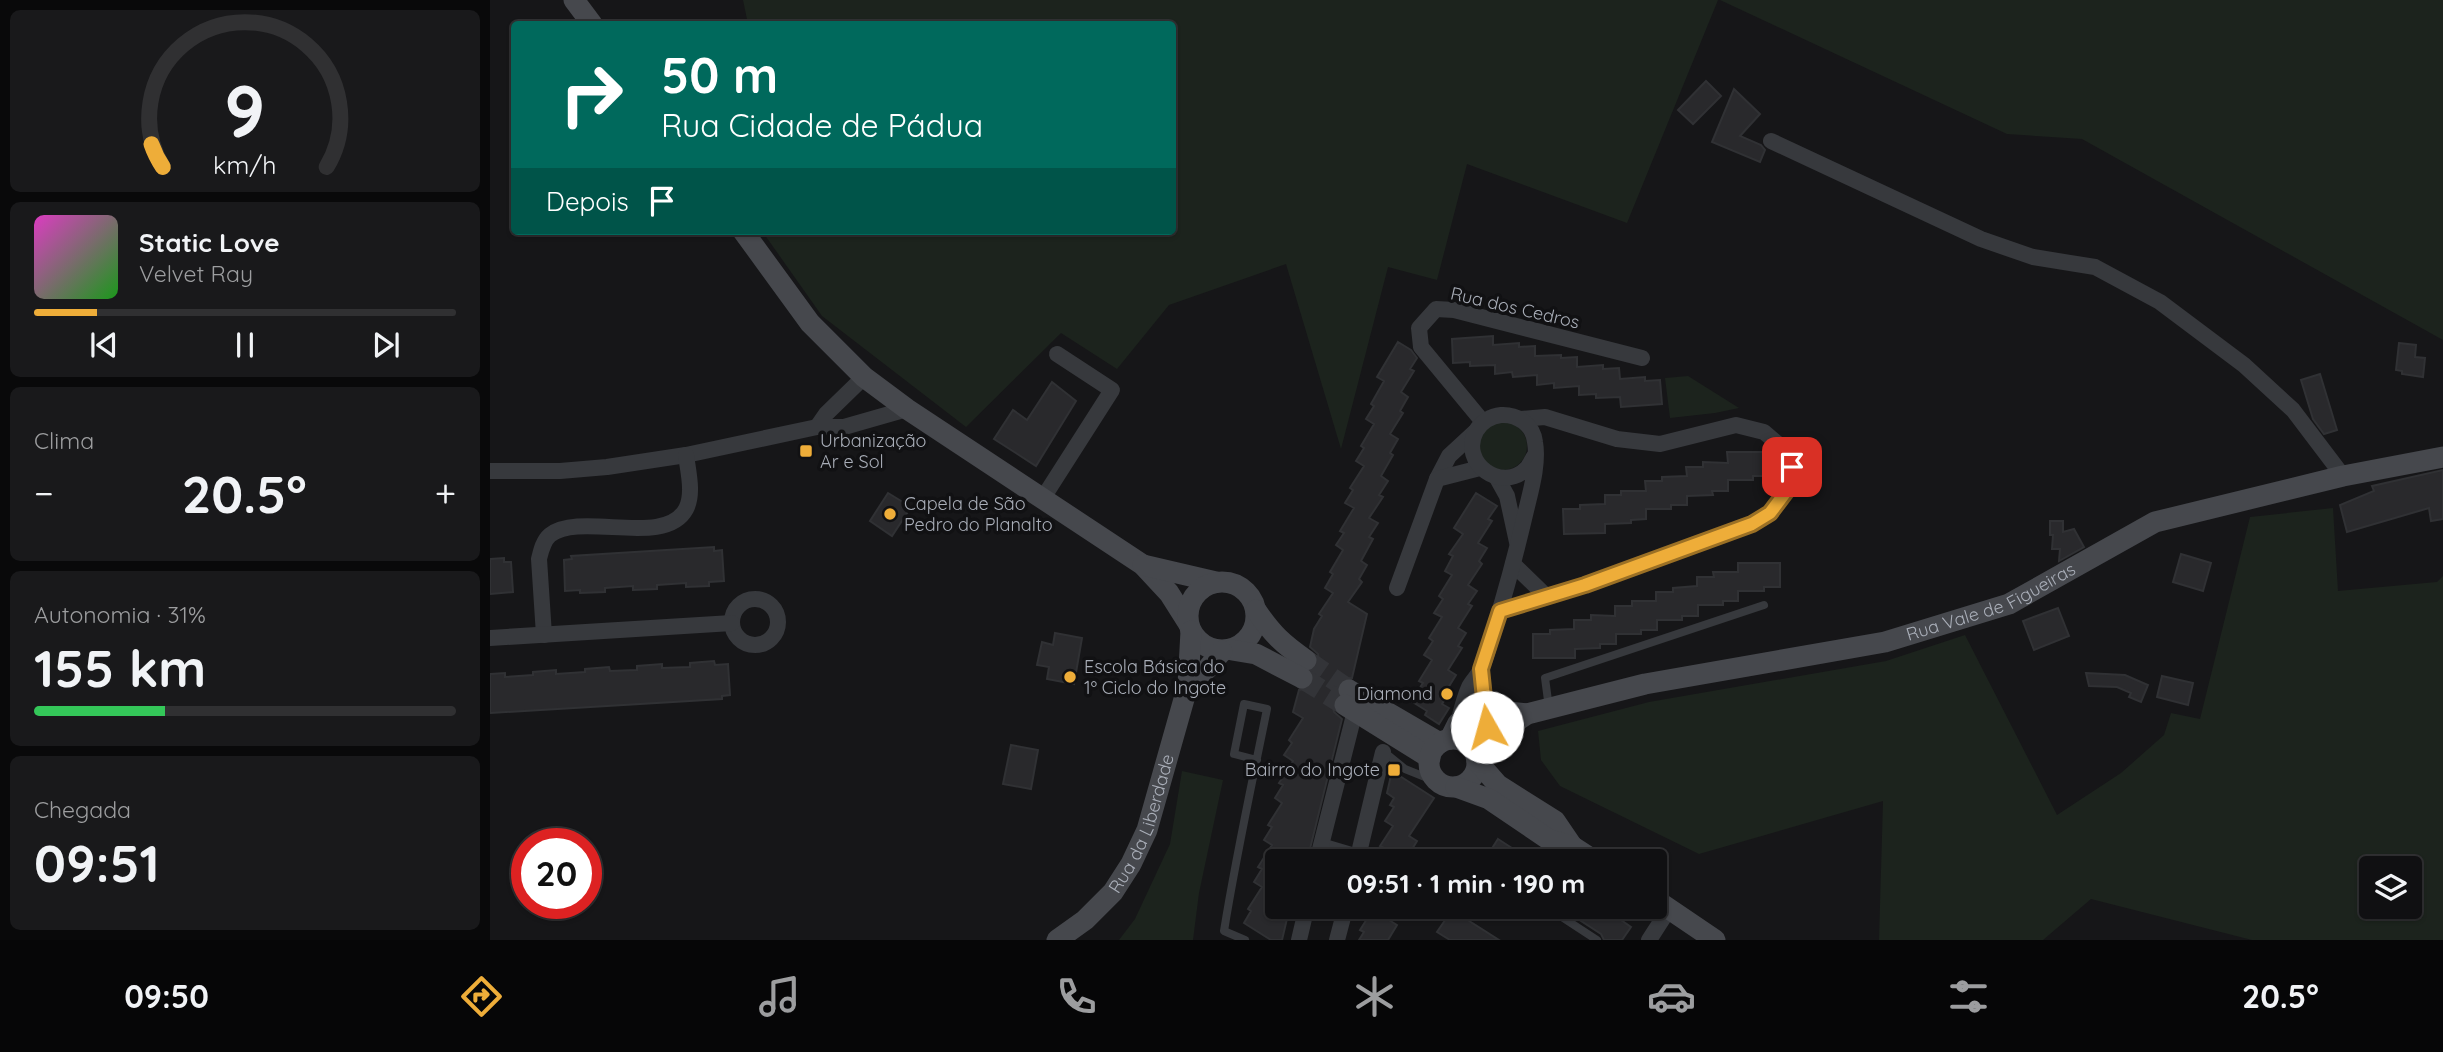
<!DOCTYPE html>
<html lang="pt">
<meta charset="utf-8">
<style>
:root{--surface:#101012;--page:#19191b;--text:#f1f3f6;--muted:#9c9d9f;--line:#303032;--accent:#eead39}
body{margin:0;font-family:Quicksand,sans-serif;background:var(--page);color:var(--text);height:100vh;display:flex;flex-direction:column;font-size:26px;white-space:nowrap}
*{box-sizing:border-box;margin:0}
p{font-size:23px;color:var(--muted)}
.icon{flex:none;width:38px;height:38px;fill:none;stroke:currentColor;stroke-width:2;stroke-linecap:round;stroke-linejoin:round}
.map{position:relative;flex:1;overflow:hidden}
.details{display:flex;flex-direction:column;gap:10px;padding:10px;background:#09090a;width:490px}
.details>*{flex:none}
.hud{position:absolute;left:21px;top:21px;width:665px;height:214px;border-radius:7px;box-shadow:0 2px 5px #0004,0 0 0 2px var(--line);background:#00695c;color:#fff;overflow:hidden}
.fabs{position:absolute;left:1869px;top:856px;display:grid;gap:14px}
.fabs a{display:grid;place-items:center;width:63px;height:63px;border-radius:7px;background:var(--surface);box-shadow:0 2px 5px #0004,0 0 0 2px var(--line);font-size:35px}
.speed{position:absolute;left:21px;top:828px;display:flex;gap:14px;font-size:35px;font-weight:700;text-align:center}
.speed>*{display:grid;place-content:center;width:91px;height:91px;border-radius:50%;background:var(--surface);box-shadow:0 2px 5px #0004,0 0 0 2px var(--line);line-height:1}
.speed .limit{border:10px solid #d22;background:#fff;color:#111}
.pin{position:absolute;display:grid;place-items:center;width:60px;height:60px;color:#fff;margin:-30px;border-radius:14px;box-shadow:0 4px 10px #0006}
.me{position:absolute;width:77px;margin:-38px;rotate:353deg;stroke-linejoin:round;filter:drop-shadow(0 0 5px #0008)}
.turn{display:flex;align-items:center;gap:24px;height:147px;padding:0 35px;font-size:32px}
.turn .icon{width:91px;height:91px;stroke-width:2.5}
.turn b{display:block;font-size:49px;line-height:60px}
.then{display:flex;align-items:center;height:66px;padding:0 35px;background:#0003;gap:14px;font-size:26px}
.big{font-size:52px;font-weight:800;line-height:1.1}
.details .widget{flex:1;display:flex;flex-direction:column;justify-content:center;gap:10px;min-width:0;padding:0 24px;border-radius:10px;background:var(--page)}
.details .dial{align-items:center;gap:0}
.dial svg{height:182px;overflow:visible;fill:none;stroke:var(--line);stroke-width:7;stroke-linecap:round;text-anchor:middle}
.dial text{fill:var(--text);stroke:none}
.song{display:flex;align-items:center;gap:21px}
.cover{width:84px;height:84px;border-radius:10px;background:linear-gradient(135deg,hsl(310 70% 55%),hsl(120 70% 35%))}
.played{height:7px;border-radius:4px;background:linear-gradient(90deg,var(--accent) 15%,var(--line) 15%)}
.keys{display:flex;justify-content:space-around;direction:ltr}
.heat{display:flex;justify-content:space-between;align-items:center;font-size:38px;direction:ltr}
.charge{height:10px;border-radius:5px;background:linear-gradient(90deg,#34c759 31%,var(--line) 0)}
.trip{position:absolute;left:775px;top:849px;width:402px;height:70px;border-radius:7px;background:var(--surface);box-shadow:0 2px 5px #0004,0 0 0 2px var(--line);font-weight:800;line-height:70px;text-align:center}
.dock{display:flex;height:112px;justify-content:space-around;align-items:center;background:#060607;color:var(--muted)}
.dock .icon{width:49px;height:49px}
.dock .on{color:var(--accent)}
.dock b{font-size:32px;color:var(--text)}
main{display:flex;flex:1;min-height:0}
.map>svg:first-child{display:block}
.green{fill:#1c231d;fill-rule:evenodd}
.building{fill:#29292c;stroke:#303134;stroke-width:2}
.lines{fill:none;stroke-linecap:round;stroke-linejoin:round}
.secondary-tunnel{stroke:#333438;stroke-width:21;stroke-dasharray:21 10;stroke-linecap:butt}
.lane{stroke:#37393d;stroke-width:8}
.street{stroke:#37393d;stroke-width:16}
.secondary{stroke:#46484d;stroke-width:21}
.route-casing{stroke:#9b7025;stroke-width:18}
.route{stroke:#eead39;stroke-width:12}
.poi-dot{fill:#eead39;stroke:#111113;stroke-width:2.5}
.labels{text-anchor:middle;stroke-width:7;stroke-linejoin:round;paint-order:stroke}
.street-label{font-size:18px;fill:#a9aeb8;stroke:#111113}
.poi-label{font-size:18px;fill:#a9aeb8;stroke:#111113;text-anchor:start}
</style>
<main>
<section class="details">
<div class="widget dial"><svg viewBox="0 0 100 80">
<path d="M14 69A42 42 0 1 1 86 69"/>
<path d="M14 69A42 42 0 0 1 9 59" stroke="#eead39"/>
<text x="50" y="56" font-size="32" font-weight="700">9</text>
<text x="50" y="72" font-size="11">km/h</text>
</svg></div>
<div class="widget">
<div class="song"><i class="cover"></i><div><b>Static Love</b><p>Velvet Ray</p></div></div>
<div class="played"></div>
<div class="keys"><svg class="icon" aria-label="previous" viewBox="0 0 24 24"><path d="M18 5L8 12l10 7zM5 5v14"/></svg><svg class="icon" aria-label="pause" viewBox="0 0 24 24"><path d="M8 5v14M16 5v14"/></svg><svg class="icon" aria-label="next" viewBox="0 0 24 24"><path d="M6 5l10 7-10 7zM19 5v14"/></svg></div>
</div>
<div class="widget"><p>Clima</p>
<div class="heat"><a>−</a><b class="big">20.5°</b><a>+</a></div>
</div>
<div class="widget"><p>Autonomia · 31%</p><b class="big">155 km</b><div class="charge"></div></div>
<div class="widget"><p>Chegada</p><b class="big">09:51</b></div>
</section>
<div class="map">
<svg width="1953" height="940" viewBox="0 0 1953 940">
<rect width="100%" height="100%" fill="#161618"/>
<g class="green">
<path d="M253 0H1228L1137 223 977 164 947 280 898 267 851 449 796 264 679 305 627 369 571 333 476 427 332 316 272 231H682V24H258Z"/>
<path d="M1230 0H1953V340L1592 139 1517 134Z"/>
<path d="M1198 376 1249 408 1225 413 1180 418 1175 378Z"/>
<circle cx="1013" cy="446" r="24"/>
<path d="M1843 508 1848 591 1947 582 1953 576V940H1762L1601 899 1553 940H1389L1393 801 1209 854 1070 786 1051 760 1048 731 1159 702 1396 661 1475 635 1567 815 1631 773 1674 735 1681 713 1710 719 1760 517ZM1920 868V906H1881V868Z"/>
<path d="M692 771 733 780 709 893 703 940H629L645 919 680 844Z"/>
</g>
<g class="building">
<path d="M1216 81 1231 96 1203 124 1188 110Z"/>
<path d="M1244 89 1270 114 1250 136 1271 145 1275 150 1270 162 1222 142Z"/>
<path d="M1003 336V345L1029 343V347L1045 346V356L1071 355V358L1087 357V367L1113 365V369L1129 368 1130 379 1155 377V381L1170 380 1172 404 1131 407 1130 397 1106 398V394L1089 395V386L1064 388V383L1047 385V375L1023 377 1022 372 1005 374V365L980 366V362L963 363 962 339Z"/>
<path d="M908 342 921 350 927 358 920 369 924 371 911 392 918 397 910 411 913 413 900 434 908 439 900 453 903 455 891 476 898 481 889 495 893 497 879 518 888 523 879 537 883 539 871 561 877 565 869 579 872 582 858 602 877 614 862 678H853L848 683 847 695 842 704 844 712 852 719 817 861H788V906H800L792 940H781L754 923 761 911 758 909 772 887 764 882 772 869 768 867 782 845 774 840 782 827 778 825 792 803 785 798 793 785 789 783 803 761 794 755 802 743 799 740 813 718 803 712 809 690 818 689 824 683 823 671 829 661 828 654 820 647 824 629 832 616 829 614 843 593 835 588 843 574 840 572 853 550 846 545 854 533 850 531 864 508 855 503 863 490 860 488 874 466 866 461 874 448 871 446 884 424 876 419 884 406 881 404 894 381 887 377Z"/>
<path d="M1909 343 1926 345 1925 357 1935 358 1933 377 1912 374V371L1906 370Z"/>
<path d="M1830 374 1847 430 1834 434 1823 419 1811 380Z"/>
<path d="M562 382 586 401 546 466 504 439 523 410 537 420Z"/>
<path d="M1237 452H1278L1279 476H1263V480H1238V491H1222L1223 495 1197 496V505H1181V509H1156V519L1141 520V523L1115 524V533L1074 534 1073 509H1090V505L1115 504V495H1131V491H1156L1155 481H1172V477L1197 476 1196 467H1213V462L1238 463Z"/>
<path d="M1953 470V519L1941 521 1939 508 1857 532 1850 505 1884 491 1882 486Z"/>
<path d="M398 493 421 507 402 536 380 521Z"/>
<path d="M986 493 1007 506 998 519 1002 521 988 543 997 548 989 561 992 564 978 585 987 591 978 604 982 606 968 628 976 633 968 646 972 648 958 670 966 675 958 688 961 690 952 704 959 708 949 724 935 715 937 711 921 701 933 683 929 681 942 660 934 655 943 641 939 638 952 617 944 613 953 599 949 596 962 575 955 571 963 556 959 554 973 534 964 528Z"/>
<path d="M1560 521H1573V532L1584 529 1594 547 1569 561 1570 549H1562L1563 535H1560Z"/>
<path d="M224 547V551L232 550 234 581 219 582V586L196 587V583L167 585V589L143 590V586L115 588V592L90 593V590L75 591 74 560 82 559 81 556Z"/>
<path d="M1691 554 1721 563 1713 591 1683 582Z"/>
<path d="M14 558V562H21L23 592 0 594V559Z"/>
<path d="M1248 563H1290V587H1274V591H1248V601H1233V605H1208V616H1192V620H1167V630H1151V634H1126V644H1110V648L1085 649V658H1043V634H1060V630L1084 629V620H1101V615L1125 616V606H1142V601H1166V592H1183V588L1207 586V577H1224L1223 572H1248Z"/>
<path d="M1568 608 1579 636 1544 650 1533 621Z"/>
<path d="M565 633 592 638 584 684 557 679 559 667 547 665 552 642 563 645Z"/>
<path d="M224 661 225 665 238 664 240 695 232 696V699L0 713V674L15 673V677L43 675V672L66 670V674L95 672V669L119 667 120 671 147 670V666L172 664V668L200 667V663Z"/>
<path d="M1596 673 1635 675 1658 685 1651 702 1639 697 1641 693 1627 687 1599 686Z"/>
<path d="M1672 676 1703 683 1698 705 1667 697Z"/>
<path d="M521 745 548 750 541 789 513 784Z"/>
<path d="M902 771 944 798 919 836 927 841 915 861H886L894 848 890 846 903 826 895 821 904 807 900 805 904 798 897 793Z"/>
<path d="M1008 839 1042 861H994Z"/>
<path d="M885 906H907L899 920 907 925 898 940H869L874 932 870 930Z"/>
<path d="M1068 906H1111L1141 927 1132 940H1114L1111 934Z"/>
<path d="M962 910 1009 940H960L947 932Z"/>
</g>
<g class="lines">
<g class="secondary-tunnel">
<path d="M816 660 859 690"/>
<path d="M812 678 855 705"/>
</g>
<g class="lane">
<path d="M1059 708 1055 678 1274 605"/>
<path d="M893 751 915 769 950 783"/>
<path d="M832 842 869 853"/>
<path d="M1055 906 1107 940"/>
<path d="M755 940 734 931C746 856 762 783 777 709L754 704 744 754 767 760"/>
</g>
<g class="street">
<path d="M1281 141 1491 239 1543 257 1605 267 1670 302 1754 365 1803 410 1853 476"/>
<path d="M993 422 931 347 929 328 946 309 964 310 1152 358"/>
<path d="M327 427 336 414 374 377"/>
<path d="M0 471H70L117 467 196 455 327 427H354L417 409"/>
<path d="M1007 478 1017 496 1027 542"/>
<path d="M947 479 959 456 985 432"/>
<path d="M553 498 622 390 567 354"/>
<path d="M1023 564 1057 597"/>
<path d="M907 588 947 479 990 468"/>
<circle cx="265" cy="622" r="23"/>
<path d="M1010 611 1095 585 1262 524 1280 513 1301 485 1302 467 1295 450 1274 432 1246 425 1170 444 1127 439 1055 417 1031 419"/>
<path d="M54 635 49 559C51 551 53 541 60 535 91 511 175 548 196 509 204 494 198 471 196 455"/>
<path d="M0 638 242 623"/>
<path d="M991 669 997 713"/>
<path d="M968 723C971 711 974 698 979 687 982 681 988 676 991 669 997 657 1000 642 1004 629 1016 591 1026 553 1035 515 1040 493 1049 465 1045 442 1043 425 1028 414 1011 415 1001 416 991 422 986 431 969 463 1012 494 1037 468 1040 465 1042 459 1045 455"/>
<path d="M827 861 865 711"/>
<path d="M867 861 893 752"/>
<path d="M809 940 817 906"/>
<path d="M847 940 856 906"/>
<path d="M1159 940 1179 909"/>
</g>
<g class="secondary">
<path d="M84 0 102 24"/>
<path d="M253 231 320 323 374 377 417 409 653 565 679 593 698 623"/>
<path d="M653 565 726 582"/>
<circle cx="732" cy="616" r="34"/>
<path d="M766 610C782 634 793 644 816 660"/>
<path d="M742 650 766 654 812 678"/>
<path d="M698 685 718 668 732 651"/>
<path d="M859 690 950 743"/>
<path d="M855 705 940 758"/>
<path d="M960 739 968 723C995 714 1009 710 1037 714"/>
<circle cx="963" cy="763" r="24"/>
<path id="s1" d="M986 754 998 741 1037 714 1155 684 1395 642 1519 604 1665 522 1853 476 1953 457"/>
<path d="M987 761 1008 785 1065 821 1082 846"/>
<path d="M966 787 999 799 1058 839 1082 846 1105 861"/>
<path d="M1166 900 1225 940"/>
<path id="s2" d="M567 940 595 920 623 892 641 864 657 830 698 685 701 631"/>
</g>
</g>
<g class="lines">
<g class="route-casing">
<path id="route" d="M997 727 991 669 1010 611 1095 585 1262 524 1280 513 1301 485 1302 467"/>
</g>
<use href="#route" class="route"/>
</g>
<g class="poi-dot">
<rect x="309" y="444" width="14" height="14" rx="3.5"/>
<circle cx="400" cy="514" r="7"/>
<circle cx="580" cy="677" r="7"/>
<circle cx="957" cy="694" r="7"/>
<rect x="897" y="763" width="14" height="14" rx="3.5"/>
</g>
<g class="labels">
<g class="street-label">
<text transform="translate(1025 308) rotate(13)" y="6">Rua dos Cedros</text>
<text dy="6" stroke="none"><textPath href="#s1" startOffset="544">Rua Vale de Figueiras</textPath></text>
<text dy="6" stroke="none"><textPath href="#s2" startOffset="149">Rua da Liberdade</textPath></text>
</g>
<g class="poi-label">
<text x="330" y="447">Urbanização<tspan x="330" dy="21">Ar e Sol</tspan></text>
<text x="414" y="510">Capela de São<tspan x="414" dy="21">Pedro do Planalto</tspan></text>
<text x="594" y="673">Escola Básica do<tspan x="594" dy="21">1º Ciclo do Ingote</tspan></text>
<text x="943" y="700" text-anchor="end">Diamond</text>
<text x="890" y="776" text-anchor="end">Bairro do Ingote</text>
</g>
</g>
</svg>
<div class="fabs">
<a><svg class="icon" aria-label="layers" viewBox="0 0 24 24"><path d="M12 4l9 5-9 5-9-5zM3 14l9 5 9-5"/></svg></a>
</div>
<div class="speed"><div class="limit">20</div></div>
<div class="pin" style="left:1302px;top:467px;background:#d93025"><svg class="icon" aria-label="arrive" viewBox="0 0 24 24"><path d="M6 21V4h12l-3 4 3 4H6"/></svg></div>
<svg class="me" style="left:997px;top:727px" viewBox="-20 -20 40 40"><circle r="19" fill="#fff"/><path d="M0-13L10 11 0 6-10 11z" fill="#eead39"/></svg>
<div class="trip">09:51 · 1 min · 190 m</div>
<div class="hud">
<div class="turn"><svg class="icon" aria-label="right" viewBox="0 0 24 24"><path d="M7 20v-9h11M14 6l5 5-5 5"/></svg><div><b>50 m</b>Rua Cidade de Pádua</div></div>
<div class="then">Depois<svg class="icon" aria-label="arrive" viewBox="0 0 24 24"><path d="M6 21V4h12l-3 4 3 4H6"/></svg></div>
</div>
</div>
</main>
<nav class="dock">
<b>09:50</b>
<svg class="icon on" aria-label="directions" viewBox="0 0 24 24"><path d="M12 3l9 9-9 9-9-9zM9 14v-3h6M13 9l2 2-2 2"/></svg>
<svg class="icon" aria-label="music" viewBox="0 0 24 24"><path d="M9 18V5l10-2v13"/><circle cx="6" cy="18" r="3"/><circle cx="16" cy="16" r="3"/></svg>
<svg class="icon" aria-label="phone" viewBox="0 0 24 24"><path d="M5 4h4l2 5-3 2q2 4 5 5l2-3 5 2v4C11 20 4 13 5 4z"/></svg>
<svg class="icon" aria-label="climate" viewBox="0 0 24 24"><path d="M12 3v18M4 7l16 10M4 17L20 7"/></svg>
<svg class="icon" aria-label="car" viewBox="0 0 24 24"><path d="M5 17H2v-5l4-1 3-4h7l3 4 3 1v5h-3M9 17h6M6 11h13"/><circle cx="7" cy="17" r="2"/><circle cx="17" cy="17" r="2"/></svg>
<svg class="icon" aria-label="filters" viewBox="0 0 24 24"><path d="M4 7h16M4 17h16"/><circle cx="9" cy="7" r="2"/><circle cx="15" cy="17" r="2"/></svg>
<b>20.5°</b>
</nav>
